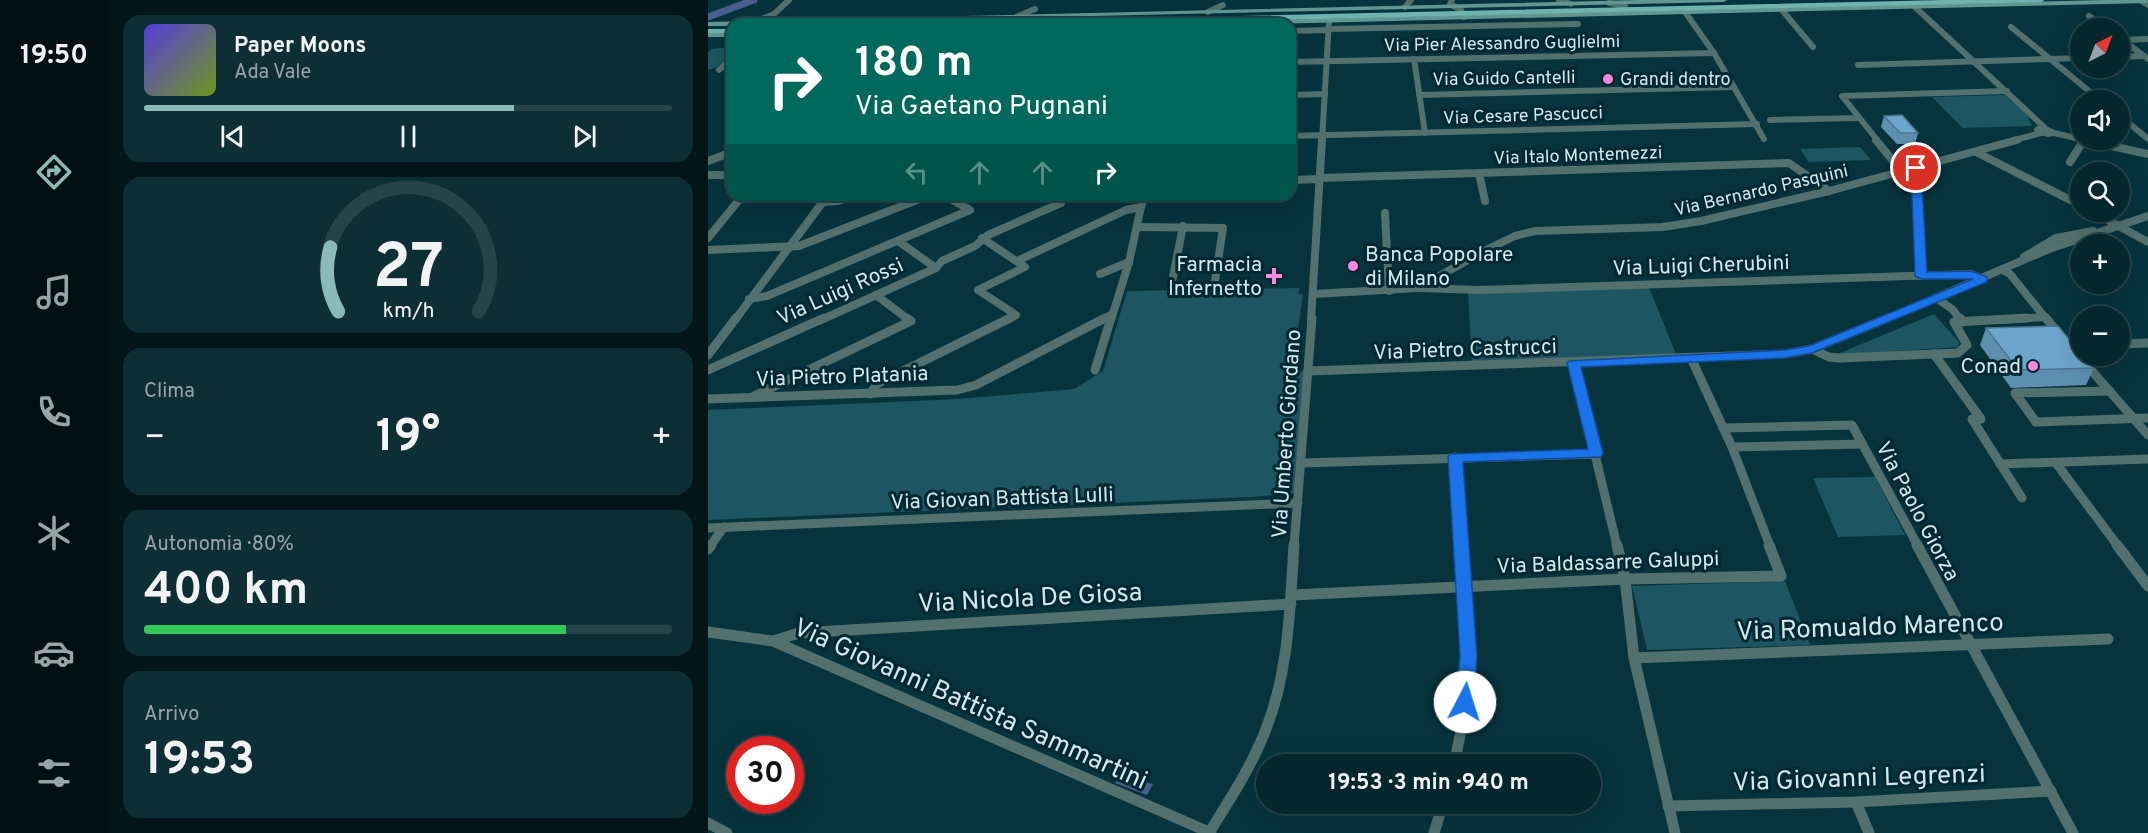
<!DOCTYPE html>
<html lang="it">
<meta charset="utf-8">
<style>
:root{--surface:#04262d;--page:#0d2e35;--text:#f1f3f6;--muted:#97a5aa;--line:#254349;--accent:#8bbbb9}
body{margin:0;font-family:Overpass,sans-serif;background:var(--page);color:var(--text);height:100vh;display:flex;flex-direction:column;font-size:22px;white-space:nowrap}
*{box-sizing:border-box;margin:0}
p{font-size:20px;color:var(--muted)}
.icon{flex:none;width:33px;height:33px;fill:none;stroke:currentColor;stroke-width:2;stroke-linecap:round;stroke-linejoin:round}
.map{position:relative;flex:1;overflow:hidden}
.side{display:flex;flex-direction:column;gap:15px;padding:15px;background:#021519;width:600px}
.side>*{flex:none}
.top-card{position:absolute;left:18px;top:18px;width:570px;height:183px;border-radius:18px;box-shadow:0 6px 24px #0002,0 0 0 2px var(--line);background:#00695c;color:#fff;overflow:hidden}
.needle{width:39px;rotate:42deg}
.fabs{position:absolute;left:1362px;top:18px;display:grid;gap:12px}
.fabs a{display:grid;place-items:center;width:60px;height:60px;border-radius:50%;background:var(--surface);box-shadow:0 6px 24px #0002,0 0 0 2px var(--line);font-size:30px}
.speed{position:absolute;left:18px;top:736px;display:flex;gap:12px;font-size:30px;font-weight:700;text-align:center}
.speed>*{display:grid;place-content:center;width:78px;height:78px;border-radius:50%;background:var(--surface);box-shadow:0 6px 24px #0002,0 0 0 2px var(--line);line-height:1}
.speed .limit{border:9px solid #d22;background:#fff;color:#111}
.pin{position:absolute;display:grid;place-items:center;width:51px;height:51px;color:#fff;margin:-26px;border:3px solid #fff;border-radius:50%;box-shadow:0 2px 6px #0007}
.me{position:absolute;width:66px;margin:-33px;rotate:5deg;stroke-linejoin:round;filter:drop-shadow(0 0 4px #0008)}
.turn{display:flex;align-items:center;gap:21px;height:126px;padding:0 30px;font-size:27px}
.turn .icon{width:78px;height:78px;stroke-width:2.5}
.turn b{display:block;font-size:42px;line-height:51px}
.lanes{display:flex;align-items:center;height:57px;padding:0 30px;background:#0003;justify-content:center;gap:30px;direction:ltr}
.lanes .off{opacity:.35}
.big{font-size:45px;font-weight:700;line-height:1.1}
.side .card{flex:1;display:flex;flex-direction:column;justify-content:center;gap:9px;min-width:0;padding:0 21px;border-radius:18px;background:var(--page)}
.side .dial{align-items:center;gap:0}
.dial svg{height:156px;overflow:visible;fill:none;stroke:var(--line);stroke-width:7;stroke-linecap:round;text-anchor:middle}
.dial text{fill:var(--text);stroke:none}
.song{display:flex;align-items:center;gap:18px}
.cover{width:72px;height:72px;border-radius:9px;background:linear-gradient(135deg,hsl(250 70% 55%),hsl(80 70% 35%))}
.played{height:6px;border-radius:3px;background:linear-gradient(90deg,var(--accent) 70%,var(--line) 70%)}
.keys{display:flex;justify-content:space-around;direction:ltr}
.heat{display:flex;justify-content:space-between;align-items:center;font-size:33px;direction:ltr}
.charge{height:9px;border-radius:4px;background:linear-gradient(90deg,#34c759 80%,var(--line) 0)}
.trip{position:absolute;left:548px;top:754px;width:345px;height:60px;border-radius:30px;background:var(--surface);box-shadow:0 6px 24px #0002,0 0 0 2px var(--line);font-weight:700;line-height:60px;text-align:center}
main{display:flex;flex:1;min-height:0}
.tabs{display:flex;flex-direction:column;width:108px;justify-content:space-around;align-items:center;background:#020f12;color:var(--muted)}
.tabs .icon{width:42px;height:42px}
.tabs .current{color:var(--accent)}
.tabs b{font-size:27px;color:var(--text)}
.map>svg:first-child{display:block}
.green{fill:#1d5662}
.water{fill:#485f8f}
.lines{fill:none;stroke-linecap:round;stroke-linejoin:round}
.canal{stroke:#485f8f;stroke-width:7}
.street-far3{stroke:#51706e;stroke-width:6}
.street-far2{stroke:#51706e;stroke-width:8}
.street-far1{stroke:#51706e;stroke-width:9}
.street{stroke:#51706e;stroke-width:11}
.secondary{fill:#629692;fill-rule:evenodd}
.primary{fill:#6fb3af;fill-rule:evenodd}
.wall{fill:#5e8faf}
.building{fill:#6da6cc;stroke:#4c748f;stroke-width:1.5}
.route{fill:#1a73e8;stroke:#114b97;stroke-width:1.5}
.poi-dot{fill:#fe86e0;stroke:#002931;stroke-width:2}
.labels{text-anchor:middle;stroke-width:6;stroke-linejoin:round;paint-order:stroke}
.far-street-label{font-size:18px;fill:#d2e8ed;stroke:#002931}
.far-poi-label{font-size:18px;fill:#d2e8ed;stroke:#002931;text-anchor:start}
.poi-label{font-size:21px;fill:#d2e8ed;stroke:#002931;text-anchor:end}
.street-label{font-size:21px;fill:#d2e8ed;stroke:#002931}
.near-street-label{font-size:26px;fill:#d2e8ed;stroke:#002931}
</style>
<main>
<nav class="tabs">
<b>19:50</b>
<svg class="icon current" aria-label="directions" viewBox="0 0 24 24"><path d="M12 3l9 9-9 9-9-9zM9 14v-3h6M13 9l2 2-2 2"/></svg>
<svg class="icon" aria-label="music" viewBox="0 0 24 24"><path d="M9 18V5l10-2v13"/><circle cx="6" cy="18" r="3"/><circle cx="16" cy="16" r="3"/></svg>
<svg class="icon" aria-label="phone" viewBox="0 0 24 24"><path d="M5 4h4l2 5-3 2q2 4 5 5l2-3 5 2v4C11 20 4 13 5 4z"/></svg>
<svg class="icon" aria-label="climate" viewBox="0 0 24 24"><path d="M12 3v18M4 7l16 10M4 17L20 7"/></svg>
<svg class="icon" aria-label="car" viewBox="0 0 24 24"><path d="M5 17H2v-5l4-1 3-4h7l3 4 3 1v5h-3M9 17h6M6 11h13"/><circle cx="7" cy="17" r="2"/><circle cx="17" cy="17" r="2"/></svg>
<svg class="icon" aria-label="filters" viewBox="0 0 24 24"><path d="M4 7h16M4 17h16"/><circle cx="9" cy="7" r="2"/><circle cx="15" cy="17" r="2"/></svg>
</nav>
<section class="side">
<div class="card">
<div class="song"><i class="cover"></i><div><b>Paper Moons</b><p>Ada Vale</p></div></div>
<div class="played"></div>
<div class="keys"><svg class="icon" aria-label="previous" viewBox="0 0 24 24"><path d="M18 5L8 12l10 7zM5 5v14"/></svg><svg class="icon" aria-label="pause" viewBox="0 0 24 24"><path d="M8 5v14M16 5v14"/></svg><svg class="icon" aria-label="next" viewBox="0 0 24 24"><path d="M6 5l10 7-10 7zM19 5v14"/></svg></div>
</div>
<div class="card dial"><svg viewBox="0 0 100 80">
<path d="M14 69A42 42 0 1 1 86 69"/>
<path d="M14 69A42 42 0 0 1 10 36" stroke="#8bbbb9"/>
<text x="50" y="56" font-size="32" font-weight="700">27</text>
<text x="50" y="72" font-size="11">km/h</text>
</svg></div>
<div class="card"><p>Clima</p>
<div class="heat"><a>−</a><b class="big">19°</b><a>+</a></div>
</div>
<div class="card"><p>Autonomia · 80%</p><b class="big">400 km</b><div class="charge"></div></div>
<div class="card"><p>Arrivo</p><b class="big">19:53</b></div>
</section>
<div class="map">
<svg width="1440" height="833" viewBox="0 0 1440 833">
<rect width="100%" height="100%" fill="#06333c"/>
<g class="green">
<path d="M24 47V53L9 67 0 70V52L4 49Z"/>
<path d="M1296 95 1319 115 1324 126 1255 128 1224 97Z"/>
<path d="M1152 147 1163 160 1101 162 1092 149Z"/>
<path d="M940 285 970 359 764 366 760 291Z"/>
<path d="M592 288 590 293 595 295 584 371H601L591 493 542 497 0 520V410L251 399 366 389 395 371 419 291Z"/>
<path d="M1226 314 1251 342 1250 347 1127 355Z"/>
<path d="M1167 477 1197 535 1130 537 1105 478Z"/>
<path d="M1077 581 1102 645 939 650 924 586Z"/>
</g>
<path class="water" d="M416 768 440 777 437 782 445 784 439 795 407 783Z"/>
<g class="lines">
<path class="canal" d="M0 17 46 0"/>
<g class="street-far3">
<path d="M744 0 742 4 753 10 756 17"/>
<path d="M851 0 863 4"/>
<path d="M1435 2 1440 5"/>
<path d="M901 3 917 6"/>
<path d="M697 7 703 0"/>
<path d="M1207 7 1336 127"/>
<path d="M1074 10 1105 47"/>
<path d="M500 12 515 5"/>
<path d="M977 12 1006 53 1056 139"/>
<path d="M1381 16 1398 28"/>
<path d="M308 17 327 9"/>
<path d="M44 23 66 14 81 0"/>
<path d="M1303 27 1392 100"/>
<path d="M620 29 870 24"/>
<path d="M582 31 620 30"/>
<path d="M1412 38 1440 59"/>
<path d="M1414 40 1440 39"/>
<path d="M1412 57 1436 56"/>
<path d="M706 59 717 133"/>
<path d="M582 62 1006 53"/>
<path d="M1150 65 1372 58"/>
<path d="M11 70 24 57"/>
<path d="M582 95 617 94"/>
<path d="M711 95 1026 87"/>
<path d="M1412 116 1440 139"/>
<path d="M1062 120 1149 118"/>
<path d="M1333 127 1346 133 1339 134 1329 130Z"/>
<path d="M1346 133 1372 139"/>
<path d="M582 136 1049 124"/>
<path d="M1376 140 1381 141"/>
<path d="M614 141 621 21"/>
<path d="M1170 141 1134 96 1299 91"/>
<path d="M1303 141 1333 133"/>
</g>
<g class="street-far2">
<path d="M1168 140 1194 172"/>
<path d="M1376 140 1440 154"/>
<path d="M1268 152 1372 205"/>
<path d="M0 161 24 152"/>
<path d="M1362 162 1376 140"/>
<path d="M1208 168 1213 276"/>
<path d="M771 173 777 201"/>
<path d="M0 175H24"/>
<path d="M612 178 1081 163 1121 191"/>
<path d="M582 180 612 179"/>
<path d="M115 202 130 201 145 195"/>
<path d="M1385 212 1440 242"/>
<path d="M677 213 681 291"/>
<path d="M429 227 515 228 507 281"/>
<path d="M0 238 35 195"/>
<path d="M274 238 317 267 270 290 308 315 299 320"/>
<path d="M190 241 228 268"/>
<path d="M0 250 91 246 222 195"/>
<path d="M1316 257 1348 238 1385 231"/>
<path d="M309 261 418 210 433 207 437 195"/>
<path d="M1294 270 1302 274 1339 320"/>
<path d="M392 274 421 262"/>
<path d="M464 282 475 226"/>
<path d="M710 288 771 290 1263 274 1275 279"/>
<path d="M606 294 710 288 776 251 807 236 827 231 955 227 993 221 1121 191 1309 140"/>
<path d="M168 295 201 320"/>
<path d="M1228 298 1244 309 1253 320"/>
<path d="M41 299 59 296 262 210 236 195"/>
<path d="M27 320 120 195"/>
<path d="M113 320 228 268 234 261 267 246 280 235 353 203 338 195"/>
<path d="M394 320 403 315"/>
<path d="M403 320 421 262 433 207"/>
<path d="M603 320 614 140"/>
<path d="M1176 320 1341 249 1440 216"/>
<path d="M1291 320 1337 317"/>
</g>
<g class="street-far1">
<path d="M1252 318 1255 322"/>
<path d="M1338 318 1351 334"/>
<path d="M1412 344 1440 343"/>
<path d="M1361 346H1372"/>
<path d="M1104 349 1121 357 1132 358 1250 353 1259 345 1246 322 1319 318"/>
<path d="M1226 354 1273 419H1264L1314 498"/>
<path d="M0 355 28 318"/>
<path d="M983 358 1024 447 1062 546"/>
<path d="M1376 362 1440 435"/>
<path d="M865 363 909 546"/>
<path d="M0 370 116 318"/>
<path d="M387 370 403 318"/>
<path d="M601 371 1077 354 1104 349 1180 318"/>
<path d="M1402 391 1307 393 1328 422 1440 418"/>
<path d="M162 394 169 384 302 318"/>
<path d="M46 396 203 321 199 318"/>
<path d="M0 399 249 390 268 385 397 318"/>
<path d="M1015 428 1144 425 1210 546"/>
<path d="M1024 447 1154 444"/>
<path d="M747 457 753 546"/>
<path d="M594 463 888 454"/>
<path d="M1348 463 1410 546"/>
<path d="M1292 464 1440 459"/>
<path d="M0 528 590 503"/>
<path d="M2 546 16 527"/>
<path d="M586 546 604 318"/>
</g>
<g class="street">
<path d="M909 545 917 579 926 658 967 833"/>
<path d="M1209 545 1365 833"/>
<path d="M1409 545 1440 586"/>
<path d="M0 549 3 545"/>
<path d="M584 595 917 579 1073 576 1061 545"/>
<path d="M0 632 65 641 503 833"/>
<path d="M65 641 91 633 583 604"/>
<path d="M926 658 1400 639"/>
<path d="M746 765 754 726 761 656 753 545"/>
<path d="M1148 802 1161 833"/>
<path d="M960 806 1148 802 1343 791"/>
<path d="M0 823 19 833"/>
<path d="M501 833C522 799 544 766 558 729 581 671 582 606 586 545"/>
<path d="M726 833 735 804"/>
</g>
<g class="secondary">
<path d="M931 0H1019L1016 2 24 24V26H0V22Z"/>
<path d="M1398 0H1440V3L561 24H470L473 22Z"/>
<rect x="0" y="33" width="24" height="4"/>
</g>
<g class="primary">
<path d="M1236 0H1337L1333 2 402 24H157L161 22 308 19 312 21Z"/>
<rect x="0" y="29" width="24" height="4"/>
</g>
</g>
<g class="wall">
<path d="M1176 116 1210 133 1207 144H1189L1173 127Z"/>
<path d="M1278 328 1386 368 1378 385 1303 388 1272 345Z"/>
</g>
<g class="building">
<path d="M1194 115 1210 133H1192L1176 116Z"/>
<path d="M1350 326 1372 352V356H1375L1386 368 1310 370 1278 328Z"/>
</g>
<path class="route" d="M1208 165 1213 168 1219 272 1263 271 1279 277V282L1104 353 1077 358 873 367 895 453 893 457 755 462 769 656 766 702 763 708 757 710 750 708 748 702 752 656 740 457 742 454 880 449 859 363 861 361 1077 350 1101 346 1265 279H1213L1207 276 1203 168Z"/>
<g class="poi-dot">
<circle cx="900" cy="79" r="6"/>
<circle cx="645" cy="266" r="6"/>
<path d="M563 267h6v6h6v6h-6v6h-6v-6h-6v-6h6z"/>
<circle cx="1325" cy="366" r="6"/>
</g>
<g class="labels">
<g class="far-street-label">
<text transform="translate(794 43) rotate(-1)" y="6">Via Pier Alessandro Guglielmi</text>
<text transform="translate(796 78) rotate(-1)" y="6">Via Guido Cantelli</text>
<text transform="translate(815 115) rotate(-2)" y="6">Via Cesare Pascucci</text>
<text transform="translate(870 155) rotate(-2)" y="6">Via Italo Montemezzi</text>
<text transform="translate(1053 190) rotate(-13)" y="6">Via Bernardo Pasquini</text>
</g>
<g class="far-poi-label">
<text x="912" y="85">Grandi dentro</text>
</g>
<g class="poi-label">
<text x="657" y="261" text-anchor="start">Banca Popolare<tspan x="657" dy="24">di Milano</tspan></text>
<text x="554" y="271">Farmacia<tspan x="554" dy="24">Infernetto</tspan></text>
<text x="1313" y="373">Conad</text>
</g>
<g class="street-label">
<text transform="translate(993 265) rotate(-2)" y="7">Via Luigi Cherubini</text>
<text transform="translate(132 291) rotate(-24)" y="7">Via Luigi Rossi</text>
<text transform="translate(757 349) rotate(-2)" y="7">Via Pietro Castrucci</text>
<text transform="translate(134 376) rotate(-2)" y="7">Via Pietro Platania</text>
<text transform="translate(578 434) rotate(-86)" y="7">Via Umberto Giordano</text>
<text transform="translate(294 498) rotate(-2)" y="7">Via Giovan Battista Lulli</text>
<text transform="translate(1210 511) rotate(62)" y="7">Via Paolo Giorza</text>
<text transform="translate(900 562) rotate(-2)" y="7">Via Baldassarre Galuppi</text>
</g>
<g class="near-street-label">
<text transform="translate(322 597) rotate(-3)" y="9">Via Nicola De Giosa</text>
<text transform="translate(1162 626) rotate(-2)" y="9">Via Romualdo Marenco</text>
<text transform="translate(263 703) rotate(24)" y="9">Via Giovanni Battista Sammartini</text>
<text transform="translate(1151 777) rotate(-2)" y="9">Via Giovanni Legrenzi</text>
</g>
</g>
</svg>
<div class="fabs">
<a><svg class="needle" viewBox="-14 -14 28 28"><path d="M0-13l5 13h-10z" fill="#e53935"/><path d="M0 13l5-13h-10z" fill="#97a5aa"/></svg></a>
<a><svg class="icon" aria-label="sound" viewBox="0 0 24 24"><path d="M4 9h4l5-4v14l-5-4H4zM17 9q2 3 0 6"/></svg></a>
<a><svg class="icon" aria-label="search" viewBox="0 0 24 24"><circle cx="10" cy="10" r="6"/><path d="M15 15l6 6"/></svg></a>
<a>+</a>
<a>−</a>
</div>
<div class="speed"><div class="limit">30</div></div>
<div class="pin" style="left:1208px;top:168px;background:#d93025"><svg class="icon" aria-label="arrive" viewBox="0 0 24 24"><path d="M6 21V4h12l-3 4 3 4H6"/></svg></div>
<svg class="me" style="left:757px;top:702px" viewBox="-20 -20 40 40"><circle r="19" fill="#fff"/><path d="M0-13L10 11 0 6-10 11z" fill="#1a73e8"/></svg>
<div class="trip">19:53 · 3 min · 940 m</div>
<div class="top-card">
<div class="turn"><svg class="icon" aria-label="right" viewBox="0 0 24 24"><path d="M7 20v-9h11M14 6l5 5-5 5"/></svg><div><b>180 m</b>Via Gaetano Pugnani</div></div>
<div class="lanes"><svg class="icon off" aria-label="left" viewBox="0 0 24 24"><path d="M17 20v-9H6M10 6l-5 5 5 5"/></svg><svg class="icon off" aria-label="ahead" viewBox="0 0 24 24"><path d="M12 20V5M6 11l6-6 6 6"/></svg><svg class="icon off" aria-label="ahead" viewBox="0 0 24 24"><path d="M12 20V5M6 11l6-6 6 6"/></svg><svg class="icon" aria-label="right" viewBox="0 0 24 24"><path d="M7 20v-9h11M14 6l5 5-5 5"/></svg></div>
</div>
</div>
</main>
